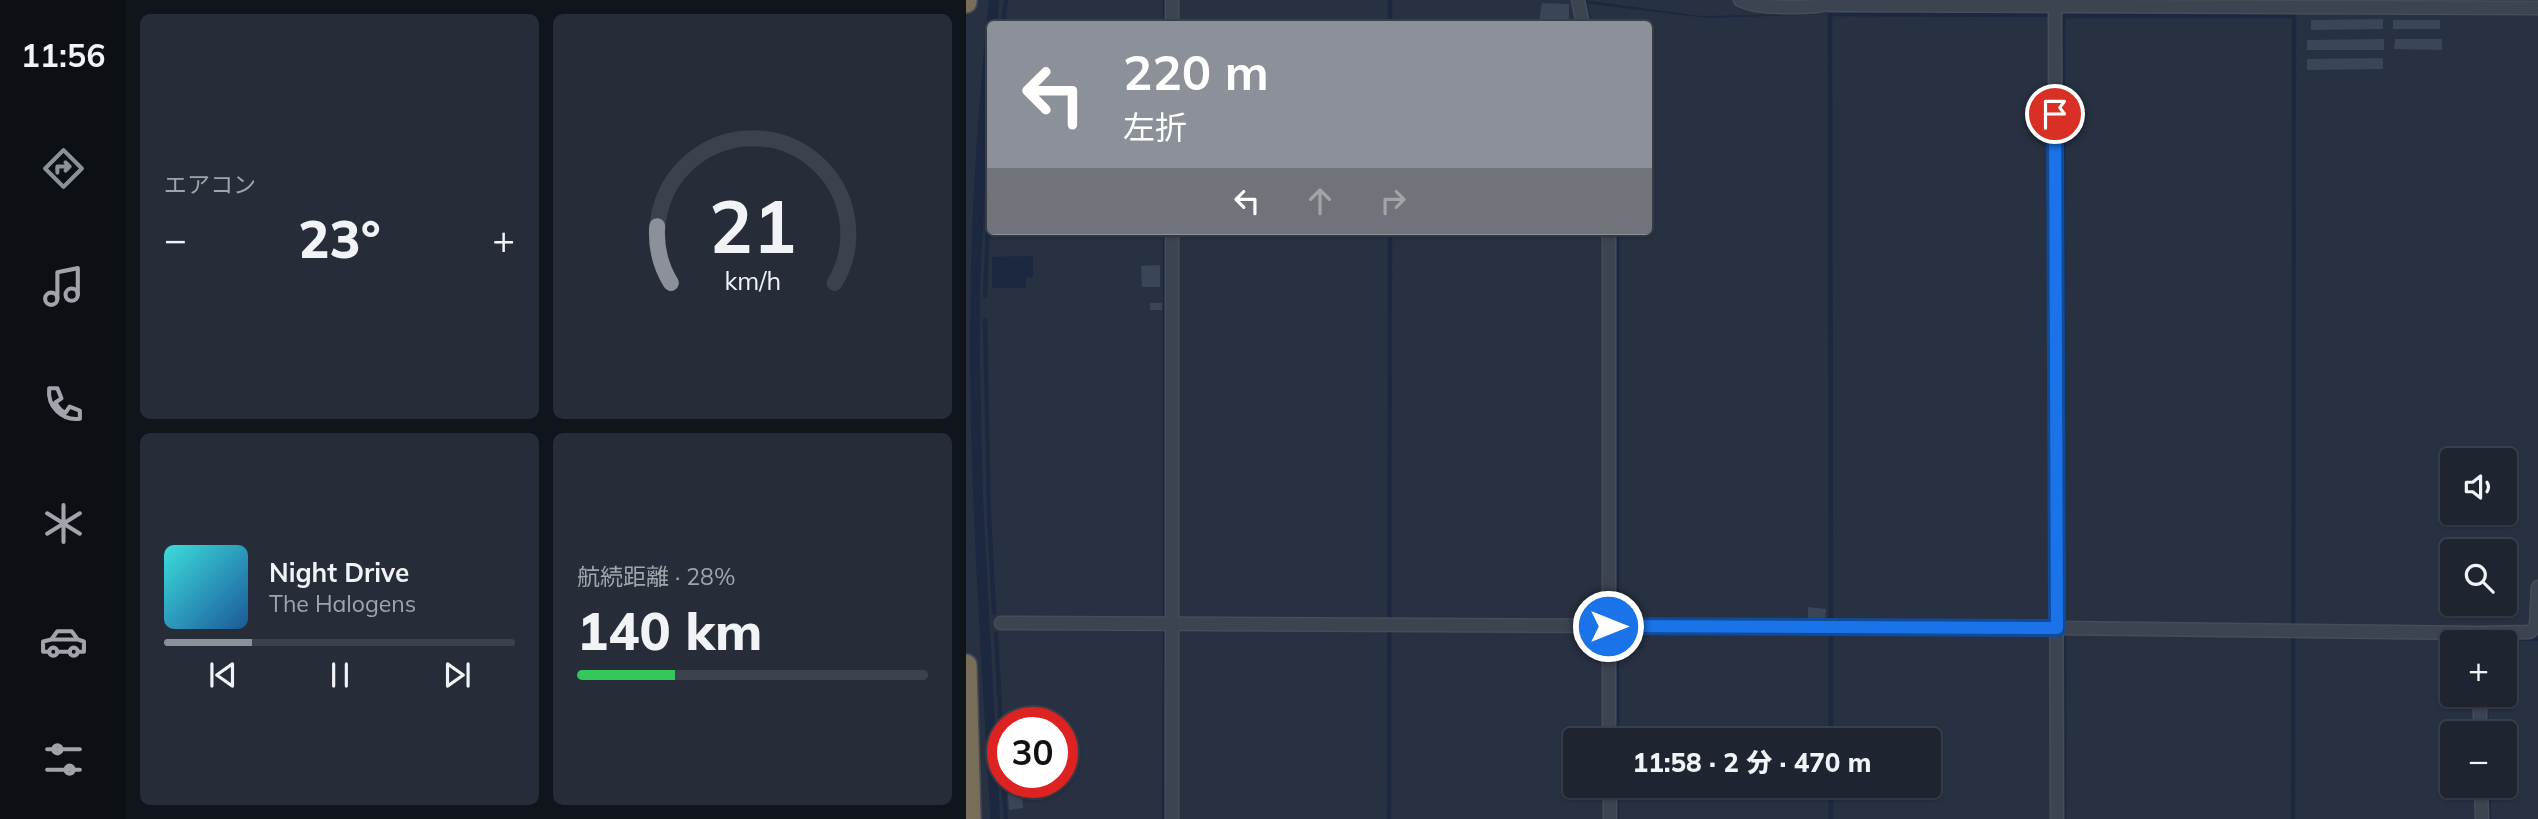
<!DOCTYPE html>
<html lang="ja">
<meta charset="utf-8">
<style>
:root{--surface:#1e2531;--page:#262d39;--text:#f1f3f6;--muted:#a1a5ab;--line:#3c424d;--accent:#8c9099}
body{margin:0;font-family:Mulish,"Noto Sans JP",sans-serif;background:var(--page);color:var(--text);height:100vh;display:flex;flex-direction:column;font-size:26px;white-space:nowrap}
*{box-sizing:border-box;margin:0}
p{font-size:23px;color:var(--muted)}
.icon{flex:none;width:38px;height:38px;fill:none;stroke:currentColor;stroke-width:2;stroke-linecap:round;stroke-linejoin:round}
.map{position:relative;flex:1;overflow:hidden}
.sheet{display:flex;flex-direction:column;gap:14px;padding:14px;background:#10141b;width:840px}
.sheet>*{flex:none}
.top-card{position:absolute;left:21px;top:21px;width:665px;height:214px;border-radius:7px;box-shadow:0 2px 5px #0004,0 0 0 2px var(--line);background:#8c9099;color:#fff;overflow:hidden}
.controls{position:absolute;left:1474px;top:448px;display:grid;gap:14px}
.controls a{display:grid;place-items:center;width:77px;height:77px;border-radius:7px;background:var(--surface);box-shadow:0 2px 5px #0004,0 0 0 2px var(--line);font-size:35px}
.speed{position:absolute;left:21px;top:707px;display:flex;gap:14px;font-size:35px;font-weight:700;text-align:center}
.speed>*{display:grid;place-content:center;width:91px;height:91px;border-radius:50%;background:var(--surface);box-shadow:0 2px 5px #0004,0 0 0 2px var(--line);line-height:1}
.speed .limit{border:10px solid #d22;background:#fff;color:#111}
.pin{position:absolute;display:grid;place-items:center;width:60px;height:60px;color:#fff;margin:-30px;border:4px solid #fff;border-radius:50%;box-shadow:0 2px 7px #0007}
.me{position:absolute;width:77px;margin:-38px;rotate:90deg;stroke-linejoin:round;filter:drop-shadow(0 0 5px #0008)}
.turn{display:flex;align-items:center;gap:24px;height:147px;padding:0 21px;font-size:32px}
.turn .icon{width:91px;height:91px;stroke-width:2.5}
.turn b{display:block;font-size:49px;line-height:60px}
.lanes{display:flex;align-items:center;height:66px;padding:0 21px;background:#0003;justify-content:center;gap:35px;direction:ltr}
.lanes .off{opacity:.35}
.big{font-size:52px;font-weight:800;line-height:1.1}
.sheet .widget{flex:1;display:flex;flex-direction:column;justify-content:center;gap:10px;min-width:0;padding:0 24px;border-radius:10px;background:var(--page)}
.sheet .dial{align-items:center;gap:0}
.dial svg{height:182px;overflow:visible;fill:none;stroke:var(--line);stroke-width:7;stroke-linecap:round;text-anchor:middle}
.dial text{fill:var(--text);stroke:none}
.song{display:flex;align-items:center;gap:21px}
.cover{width:84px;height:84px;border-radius:10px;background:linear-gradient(135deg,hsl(180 70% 55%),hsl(210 70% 35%))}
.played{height:7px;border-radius:4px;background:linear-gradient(90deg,var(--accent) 25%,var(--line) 25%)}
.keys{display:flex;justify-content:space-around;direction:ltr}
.heat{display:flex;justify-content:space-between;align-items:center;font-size:38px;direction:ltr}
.charge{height:10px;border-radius:5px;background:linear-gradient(90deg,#34c759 28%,var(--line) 0)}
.sheet .tiles{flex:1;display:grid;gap:14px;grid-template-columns:repeat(2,1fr)}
.trip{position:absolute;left:597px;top:728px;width:378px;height:70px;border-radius:7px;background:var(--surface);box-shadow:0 2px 5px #0004,0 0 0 2px var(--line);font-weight:800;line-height:70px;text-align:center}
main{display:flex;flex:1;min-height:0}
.menu{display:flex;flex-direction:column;width:126px;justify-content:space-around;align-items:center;background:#0c0f14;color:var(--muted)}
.menu .icon{width:49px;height:49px}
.menu .active{color:var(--accent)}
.menu b{font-size:32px;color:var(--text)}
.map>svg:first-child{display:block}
.water{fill:#1b283f}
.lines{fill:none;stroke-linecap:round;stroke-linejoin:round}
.stream{stroke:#1b283f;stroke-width:4.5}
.building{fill:#3a4557}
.street-casing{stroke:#464d5a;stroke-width:15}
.highway-casing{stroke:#444c58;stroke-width:24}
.street{stroke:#3c4451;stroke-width:12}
.highway{stroke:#776d59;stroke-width:21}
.route-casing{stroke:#114b97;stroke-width:18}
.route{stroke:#1a73e8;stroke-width:12}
</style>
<main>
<nav class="menu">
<b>11:56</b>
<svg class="icon active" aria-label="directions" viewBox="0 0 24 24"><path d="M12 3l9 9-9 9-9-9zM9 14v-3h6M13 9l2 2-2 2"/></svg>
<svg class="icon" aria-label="music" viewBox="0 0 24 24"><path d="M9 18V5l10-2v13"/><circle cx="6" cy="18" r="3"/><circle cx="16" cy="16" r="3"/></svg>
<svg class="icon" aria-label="phone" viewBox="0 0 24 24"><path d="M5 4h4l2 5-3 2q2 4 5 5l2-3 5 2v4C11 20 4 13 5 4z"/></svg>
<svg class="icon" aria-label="climate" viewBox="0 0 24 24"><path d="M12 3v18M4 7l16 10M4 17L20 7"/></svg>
<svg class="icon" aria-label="car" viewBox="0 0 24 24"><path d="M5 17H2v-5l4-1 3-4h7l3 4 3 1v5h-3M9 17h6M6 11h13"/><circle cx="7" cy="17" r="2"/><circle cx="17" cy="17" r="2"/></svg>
<svg class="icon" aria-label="filters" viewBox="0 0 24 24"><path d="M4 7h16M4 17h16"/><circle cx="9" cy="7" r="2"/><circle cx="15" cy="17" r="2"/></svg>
</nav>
<section class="sheet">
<div class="tiles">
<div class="widget"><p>エアコン</p>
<div class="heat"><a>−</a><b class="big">23°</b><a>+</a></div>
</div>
<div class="widget dial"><svg viewBox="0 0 100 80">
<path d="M14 69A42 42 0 1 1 86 69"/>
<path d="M14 69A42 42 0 0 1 8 44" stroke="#8c9099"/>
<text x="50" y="56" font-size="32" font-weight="700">21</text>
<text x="50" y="72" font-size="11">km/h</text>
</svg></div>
<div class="widget">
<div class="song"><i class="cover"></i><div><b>Night Drive</b><p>The Halogens</p></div></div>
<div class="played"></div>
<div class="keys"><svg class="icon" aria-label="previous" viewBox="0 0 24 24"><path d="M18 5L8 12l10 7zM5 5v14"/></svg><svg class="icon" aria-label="pause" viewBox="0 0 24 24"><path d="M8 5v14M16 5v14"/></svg><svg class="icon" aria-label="next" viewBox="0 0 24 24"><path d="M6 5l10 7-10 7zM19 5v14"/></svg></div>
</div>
<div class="widget"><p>航続距離 · 28%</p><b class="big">140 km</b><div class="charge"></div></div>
</div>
</section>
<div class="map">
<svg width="1572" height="819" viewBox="0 0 1572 819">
<rect width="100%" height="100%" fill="#283141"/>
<g class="water">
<path d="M23 0H33L31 24H24V90L14 288V364L17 497 34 819H24V813C17 684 8 556 5 427 1 285 8 141 23 0Z"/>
<path d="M617 0 735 16 864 14 741 18 617 3Z"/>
<path d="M67 256V277L60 278V288H26V257Z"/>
</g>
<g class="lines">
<g class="stream">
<path d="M199 0V24"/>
<path d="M619 2 624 24"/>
<path d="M864 14 865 618"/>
<path d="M864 14 1080 15"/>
<path d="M37 24 40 0"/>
<path d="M424 24V0"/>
<path d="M199 231V312"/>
<path d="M19 296 24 175"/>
<path d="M199 313V618"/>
<path d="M19 320 23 515 28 613"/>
<path d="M651 618V231"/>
<path d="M1097 619V16H1328L1327 819"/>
<path d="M30 634 36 749"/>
<path d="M1098 638V819"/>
<path d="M1520 642 1522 639H1572"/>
<path d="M1520 706 1521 733"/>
<path d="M651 740V635"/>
<path d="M865 740V633"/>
<path d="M37 782 40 819"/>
<path d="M651 786V819"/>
<path d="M1522 786 1523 819"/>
<path d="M198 819 199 631"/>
<path d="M423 819 424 231"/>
<path d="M865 819V786"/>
</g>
</g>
<g class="building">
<path d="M576 3 603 4V22L573 21Z"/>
<path d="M1417 19V29L1345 30V20Z"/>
<rect x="1427" y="20" width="47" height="9"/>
<path d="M1418 39V50H1341V40Z"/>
<path d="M1429 39H1476V50L1428 49Z"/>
<path d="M1417 58V69L1341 70V59Z"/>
<path d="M194 265V287H176L175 266Z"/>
<rect x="184" y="303" width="12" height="7"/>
<path d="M842 607 860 609 859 619 842 618Z"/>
<path d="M41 782H55L57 808 43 810Z"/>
</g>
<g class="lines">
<g class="street-casing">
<g id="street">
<path d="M206 0V24"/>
<path d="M612 0 617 24"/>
<path d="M774 0C780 2 785 5 791 5 808 7 858 10 870 0"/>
<path d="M1089 0 1091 819"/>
<path d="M864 5 1572 8"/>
<path d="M206 231V819"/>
<path d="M643 231V740"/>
<path d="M35 623 1091 628 1512 633 1564 632 1570 626 1572 587"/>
<path d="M1514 695V733"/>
<path d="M644 786V819"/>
<path d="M1515 786 1516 819"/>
</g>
</g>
<g class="highway-casing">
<g id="highway">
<path d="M0 2V0"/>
<path d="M0 665 4 819"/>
</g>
</g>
<use href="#street" class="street"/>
<use href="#highway" class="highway"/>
</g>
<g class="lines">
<g class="route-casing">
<path id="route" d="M642 626 1091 628 1089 114"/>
</g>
<use href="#route" class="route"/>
</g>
</svg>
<div class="controls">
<a><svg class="icon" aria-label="sound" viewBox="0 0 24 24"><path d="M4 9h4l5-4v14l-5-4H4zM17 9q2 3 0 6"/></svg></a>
<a><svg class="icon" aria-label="search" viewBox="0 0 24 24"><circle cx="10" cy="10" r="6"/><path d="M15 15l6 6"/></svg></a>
<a>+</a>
<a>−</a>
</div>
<div class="speed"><div class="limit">30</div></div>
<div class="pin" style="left:1089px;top:114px;background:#d93025"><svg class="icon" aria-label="arrive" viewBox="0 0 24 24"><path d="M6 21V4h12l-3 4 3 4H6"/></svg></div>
<svg class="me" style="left:642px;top:626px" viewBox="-20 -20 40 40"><circle r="17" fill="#1a73e8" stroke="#fff" stroke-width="3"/><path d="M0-11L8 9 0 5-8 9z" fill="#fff"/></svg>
<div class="trip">11:58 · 2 分 · 470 m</div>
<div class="top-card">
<div class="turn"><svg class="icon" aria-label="left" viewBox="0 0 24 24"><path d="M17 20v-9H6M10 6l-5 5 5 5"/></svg><div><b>220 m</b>左折</div></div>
<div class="lanes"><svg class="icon" aria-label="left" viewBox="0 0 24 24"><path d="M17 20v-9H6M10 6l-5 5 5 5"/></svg><svg class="icon off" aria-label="ahead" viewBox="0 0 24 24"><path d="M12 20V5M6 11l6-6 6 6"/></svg><svg class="icon off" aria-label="right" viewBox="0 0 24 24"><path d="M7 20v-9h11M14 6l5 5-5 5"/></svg></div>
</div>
</div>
</main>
